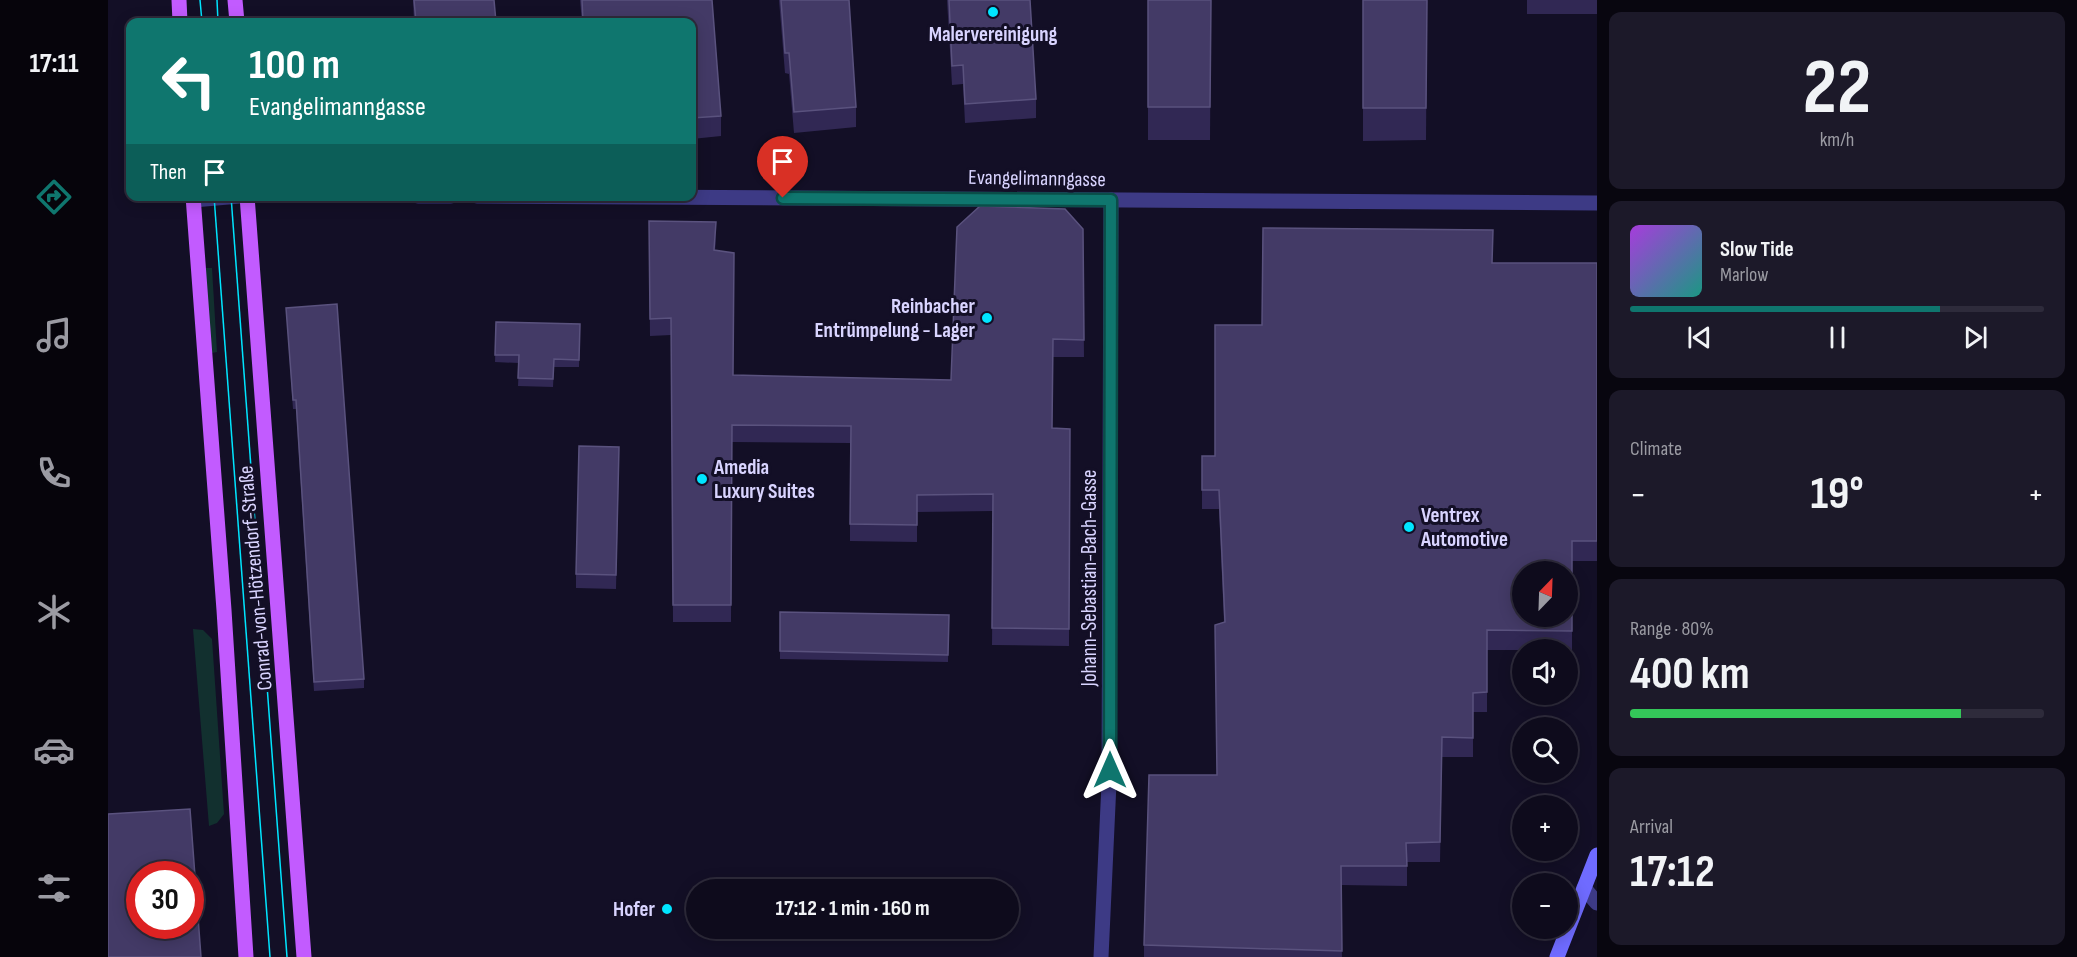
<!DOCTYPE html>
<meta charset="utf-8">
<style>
:root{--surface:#0e0b1c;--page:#1c1929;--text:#f1f3f6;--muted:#9b9ba3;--line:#2e2b3b;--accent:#0f766e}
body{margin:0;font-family:"Sofia Sans Condensed",sans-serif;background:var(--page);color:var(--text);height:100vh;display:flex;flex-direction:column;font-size:22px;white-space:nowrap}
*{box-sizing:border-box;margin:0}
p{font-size:20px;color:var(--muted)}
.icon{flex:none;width:33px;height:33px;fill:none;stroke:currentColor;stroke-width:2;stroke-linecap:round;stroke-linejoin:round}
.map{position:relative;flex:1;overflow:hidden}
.drawer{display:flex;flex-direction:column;gap:12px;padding:12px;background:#08060f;width:480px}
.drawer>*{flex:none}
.guide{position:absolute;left:18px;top:18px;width:570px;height:183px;border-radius:12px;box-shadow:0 3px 15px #0003,0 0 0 2px var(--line);background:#0f766e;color:#fff;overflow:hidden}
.needle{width:39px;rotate:23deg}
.tools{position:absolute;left:1404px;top:561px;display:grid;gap:12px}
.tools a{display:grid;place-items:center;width:66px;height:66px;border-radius:50%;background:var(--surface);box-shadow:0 3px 15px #0003,0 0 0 2px var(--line);font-size:30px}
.speed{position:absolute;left:18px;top:861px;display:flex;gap:12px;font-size:30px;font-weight:700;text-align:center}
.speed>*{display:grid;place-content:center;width:78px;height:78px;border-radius:50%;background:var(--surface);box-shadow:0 3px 15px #0003,0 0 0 2px var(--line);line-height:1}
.speed .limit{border:9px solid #d22;background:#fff;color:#111}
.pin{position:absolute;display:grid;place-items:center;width:51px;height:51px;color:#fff;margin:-62px -26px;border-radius:50% 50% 50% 0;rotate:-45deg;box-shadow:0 0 6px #0007}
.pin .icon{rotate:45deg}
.me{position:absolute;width:66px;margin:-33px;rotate:0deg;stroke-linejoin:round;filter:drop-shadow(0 0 4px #0008)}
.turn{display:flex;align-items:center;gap:21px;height:126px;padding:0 24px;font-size:27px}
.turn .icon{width:78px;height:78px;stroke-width:2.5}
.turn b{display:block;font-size:42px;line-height:51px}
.then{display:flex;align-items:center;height:57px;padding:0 24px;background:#0003;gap:12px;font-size:22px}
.big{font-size:45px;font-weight:700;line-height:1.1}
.drawer .widget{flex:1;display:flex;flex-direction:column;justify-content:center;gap:9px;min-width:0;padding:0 21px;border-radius:12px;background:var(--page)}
.drawer .dial{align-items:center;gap:0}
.dial b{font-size:78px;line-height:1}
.song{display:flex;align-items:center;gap:18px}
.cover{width:72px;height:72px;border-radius:9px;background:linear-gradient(135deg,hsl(280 70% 55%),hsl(170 70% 35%))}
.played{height:6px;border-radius:3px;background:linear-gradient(90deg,var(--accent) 75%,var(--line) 75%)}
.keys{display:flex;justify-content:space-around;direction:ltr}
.heat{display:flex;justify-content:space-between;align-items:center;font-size:33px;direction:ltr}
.charge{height:9px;border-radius:4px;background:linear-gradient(90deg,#34c759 80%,var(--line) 0)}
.trip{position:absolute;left:578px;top:879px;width:333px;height:60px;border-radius:30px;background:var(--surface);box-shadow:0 3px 15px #0003,0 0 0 2px var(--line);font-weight:700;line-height:60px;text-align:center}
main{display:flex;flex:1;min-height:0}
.tab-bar{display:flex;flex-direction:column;width:108px;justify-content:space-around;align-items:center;background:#06040b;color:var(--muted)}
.tab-bar .icon{width:42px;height:42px}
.tab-bar .on{color:var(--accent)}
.tab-bar b{font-size:27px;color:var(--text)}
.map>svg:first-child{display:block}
.green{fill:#12302f}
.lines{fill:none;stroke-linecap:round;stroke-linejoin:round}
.street{stroke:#3d3a85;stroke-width:15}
.secondary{stroke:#6f6bff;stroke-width:15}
.primary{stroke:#c25bff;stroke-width:15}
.tram{stroke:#00e5ff;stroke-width:1.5}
.wall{fill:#312854}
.shaded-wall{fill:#1d163a}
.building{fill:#433a66;stroke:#5a527e;stroke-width:1.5;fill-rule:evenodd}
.route-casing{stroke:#0a4d48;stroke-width:15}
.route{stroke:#0f766e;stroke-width:10}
.poi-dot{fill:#00e5ff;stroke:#130f26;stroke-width:2}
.labels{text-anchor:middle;stroke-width:6;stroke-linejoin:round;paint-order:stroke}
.poi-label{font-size:21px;font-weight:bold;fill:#d9d4ff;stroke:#130f26;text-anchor:end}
.street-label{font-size:21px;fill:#d9d4ff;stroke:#130f26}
</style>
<main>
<nav class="tab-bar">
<b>17:11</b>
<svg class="icon on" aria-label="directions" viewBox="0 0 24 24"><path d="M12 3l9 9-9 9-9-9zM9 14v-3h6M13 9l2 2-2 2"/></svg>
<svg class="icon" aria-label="music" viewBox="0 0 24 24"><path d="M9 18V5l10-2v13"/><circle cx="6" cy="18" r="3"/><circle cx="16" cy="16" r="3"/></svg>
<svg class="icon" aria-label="phone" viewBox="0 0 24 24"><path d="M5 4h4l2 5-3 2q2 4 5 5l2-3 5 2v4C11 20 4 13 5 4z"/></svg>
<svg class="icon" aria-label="climate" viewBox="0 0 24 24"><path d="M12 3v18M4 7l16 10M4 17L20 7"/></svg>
<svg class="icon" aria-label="car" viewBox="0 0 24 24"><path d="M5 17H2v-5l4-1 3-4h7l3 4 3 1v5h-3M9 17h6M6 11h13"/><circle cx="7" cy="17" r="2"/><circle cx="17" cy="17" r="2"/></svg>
<svg class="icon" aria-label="filters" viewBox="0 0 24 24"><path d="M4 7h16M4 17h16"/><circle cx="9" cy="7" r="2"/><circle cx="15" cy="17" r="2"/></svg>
</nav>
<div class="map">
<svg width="1489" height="957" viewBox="0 0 1489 957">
<rect width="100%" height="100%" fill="#130f26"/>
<g class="green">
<path d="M95 268H104L109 352 104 353 97 306Z"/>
<path d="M85 629 95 630 104 639 116 814 109 823 101 826Z"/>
</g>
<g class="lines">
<g class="street">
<path d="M310 196H343"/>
<path d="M369 196 1489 203"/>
<path d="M85 200 132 196"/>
<path d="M1476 888 1489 903"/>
<path d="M993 957 1001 783 1003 200"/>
</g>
<path class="secondary" d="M1449 957 1489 855"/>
<g class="primary">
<path d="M71 0 72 22"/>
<path d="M127 0 129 22"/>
<path d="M85 196 116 610 138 957"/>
<path d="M139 196 196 957"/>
</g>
<g class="tram">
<path d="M92 0 94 22"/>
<path d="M109 0 110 22"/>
<path d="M106 196 162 957"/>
<path d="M123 196 179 957"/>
</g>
</g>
<g class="wall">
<path d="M305 0H386L388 22H306Z"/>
<path d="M472 0H604L613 116V136L584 139V22H474Z"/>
<path d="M671 0H741L748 107V127L686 133 681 74 677 73Z"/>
<path d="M839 0H922L928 99V118L857 123 855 84 844 85Z"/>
<path d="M1040 0H1103L1102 140H1040Z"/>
<path d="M1255 0H1319L1318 140 1255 141Z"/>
<rect x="1419" y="0" width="70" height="14"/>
<path d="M541 221 608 239 607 250 625 375 843 380 975 229 976 357H945L944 428 962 429 961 646 884 645 885 511 809 512V542L742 541V443L624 442 623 622H565L563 335 542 336Z"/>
<path d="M1384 263H1489V561H1464V650H1379V712H1365V757H1334L1332 862H1299V886L1233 885 1234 957H1036V945L1109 775 1116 622 1111 509H1094V456H1107L1154 325Z"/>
<path d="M178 308 256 679V688L206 691 188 409H185Z"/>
<path d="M388 322 472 324 471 367H446L445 387 410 386 411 363 387 362Z"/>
<path d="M511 462 508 589 468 588V574Z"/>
<path d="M672 612 841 615 840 662 672 659Z"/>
</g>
<path class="shaded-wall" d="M608 222V239L606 267V250Z"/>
<g class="building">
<path d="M306 0H386L388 22H308Z"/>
<path d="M474 0H604L613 116 584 118V22H475Z"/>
<path d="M673 0H741L748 107 686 112 681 53H677Z"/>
<path d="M841 0H922L928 99 857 104 855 65 844 66Z"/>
<path d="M1040 0H1103L1102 107H1040Z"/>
<path d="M1255 0H1319L1318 108H1255Z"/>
<path d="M872 206 957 209 975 229 976 340 945 339 944 428 962 429 961 629 884 628 885 494 809 495V525L742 524 743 426 624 425 623 605H565L563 318 542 319 541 221 608 222 606 250 626 253 625 375 843 380 849 227Z"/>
<path d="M1155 228 1385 230 1384 263H1489V541H1464V631L1379 630V692L1365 693V738L1334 737 1332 842 1298 843 1299 866H1233L1234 951 1036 945 1041 775H1109L1107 625 1117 622 1111 490H1094V456H1107V325H1154ZM1414 572H1460V616H1414Z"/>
<path d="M229 304 256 679 206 682 188 400H185L178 308Z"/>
<path d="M388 322 472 324 471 360 446 359 445 379 410 378 411 355H387Z"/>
<path d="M471 446 511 447 508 575 468 574Z"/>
<path d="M672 612 841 615 840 655 672 651Z"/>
<path d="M82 809 93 957H0V814ZM32 874H82V926H32Z"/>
</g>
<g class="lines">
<g class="route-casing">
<path id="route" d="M675 198 1003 200 1002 770"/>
</g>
<use href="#route" class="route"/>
</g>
<g class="poi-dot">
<circle cx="885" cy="12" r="6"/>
<circle cx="879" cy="318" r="6"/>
<circle cx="594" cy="479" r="6"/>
<circle cx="1301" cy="527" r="6"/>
<circle cx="559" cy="909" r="6"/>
</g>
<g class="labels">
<g class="poi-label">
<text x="885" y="41" text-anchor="middle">Malervereinigung</text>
<text x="867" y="313">Reinbacher<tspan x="867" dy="24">Entrümpelung - Lager</tspan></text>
<text x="606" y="474" text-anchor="start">Amedia<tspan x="606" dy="24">Luxury Suites</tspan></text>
<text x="1313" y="522" text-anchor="start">Ventrex<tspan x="1313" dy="24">Automotive</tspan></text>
<text x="547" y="916">Hofer</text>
</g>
<g class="street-label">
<text transform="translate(929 178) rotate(1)" y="7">Evangelimanngasse</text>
<text transform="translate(147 578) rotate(-95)" y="7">Conrad-von-Hötzendorf-Straße</text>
<text transform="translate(981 578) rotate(-90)" y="7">Johann-Sebastian-Bach-Gasse</text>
</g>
</g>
</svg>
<div class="tools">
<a><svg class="needle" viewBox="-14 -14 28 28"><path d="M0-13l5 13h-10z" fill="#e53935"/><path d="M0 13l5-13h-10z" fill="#9b9ba3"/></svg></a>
<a><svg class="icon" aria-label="sound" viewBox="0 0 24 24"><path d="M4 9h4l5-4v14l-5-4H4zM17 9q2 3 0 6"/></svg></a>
<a><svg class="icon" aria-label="search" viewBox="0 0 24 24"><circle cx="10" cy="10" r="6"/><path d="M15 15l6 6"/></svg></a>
<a>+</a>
<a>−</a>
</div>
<div class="speed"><div class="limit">30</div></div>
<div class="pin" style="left:675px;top:198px;background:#d93025"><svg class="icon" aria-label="arrive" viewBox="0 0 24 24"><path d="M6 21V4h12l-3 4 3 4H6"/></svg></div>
<svg class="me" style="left:1002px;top:770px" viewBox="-20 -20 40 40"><path d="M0-17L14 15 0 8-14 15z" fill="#0f766e" stroke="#fff" stroke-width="4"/></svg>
<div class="trip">17:12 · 1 min · 160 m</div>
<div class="guide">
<div class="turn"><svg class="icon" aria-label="left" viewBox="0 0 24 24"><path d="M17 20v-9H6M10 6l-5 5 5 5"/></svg><div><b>100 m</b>Evangelimanngasse</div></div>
<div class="then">Then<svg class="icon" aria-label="arrive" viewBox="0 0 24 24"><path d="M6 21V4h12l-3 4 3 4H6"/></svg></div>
</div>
</div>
<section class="drawer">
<div class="widget dial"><b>22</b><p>km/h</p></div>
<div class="widget">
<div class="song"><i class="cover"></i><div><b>Slow Tide</b><p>Marlow</p></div></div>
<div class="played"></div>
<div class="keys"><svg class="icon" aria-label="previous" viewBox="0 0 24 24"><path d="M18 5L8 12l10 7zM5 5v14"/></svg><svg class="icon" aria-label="pause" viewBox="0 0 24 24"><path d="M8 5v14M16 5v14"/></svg><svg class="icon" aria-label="next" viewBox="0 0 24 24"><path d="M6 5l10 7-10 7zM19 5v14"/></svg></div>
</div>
<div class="widget"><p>Climate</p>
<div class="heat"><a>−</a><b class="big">19°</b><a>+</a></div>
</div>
<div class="widget"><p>Range · 80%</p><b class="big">400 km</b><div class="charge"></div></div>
<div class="widget"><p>Arrival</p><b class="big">17:12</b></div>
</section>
</main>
